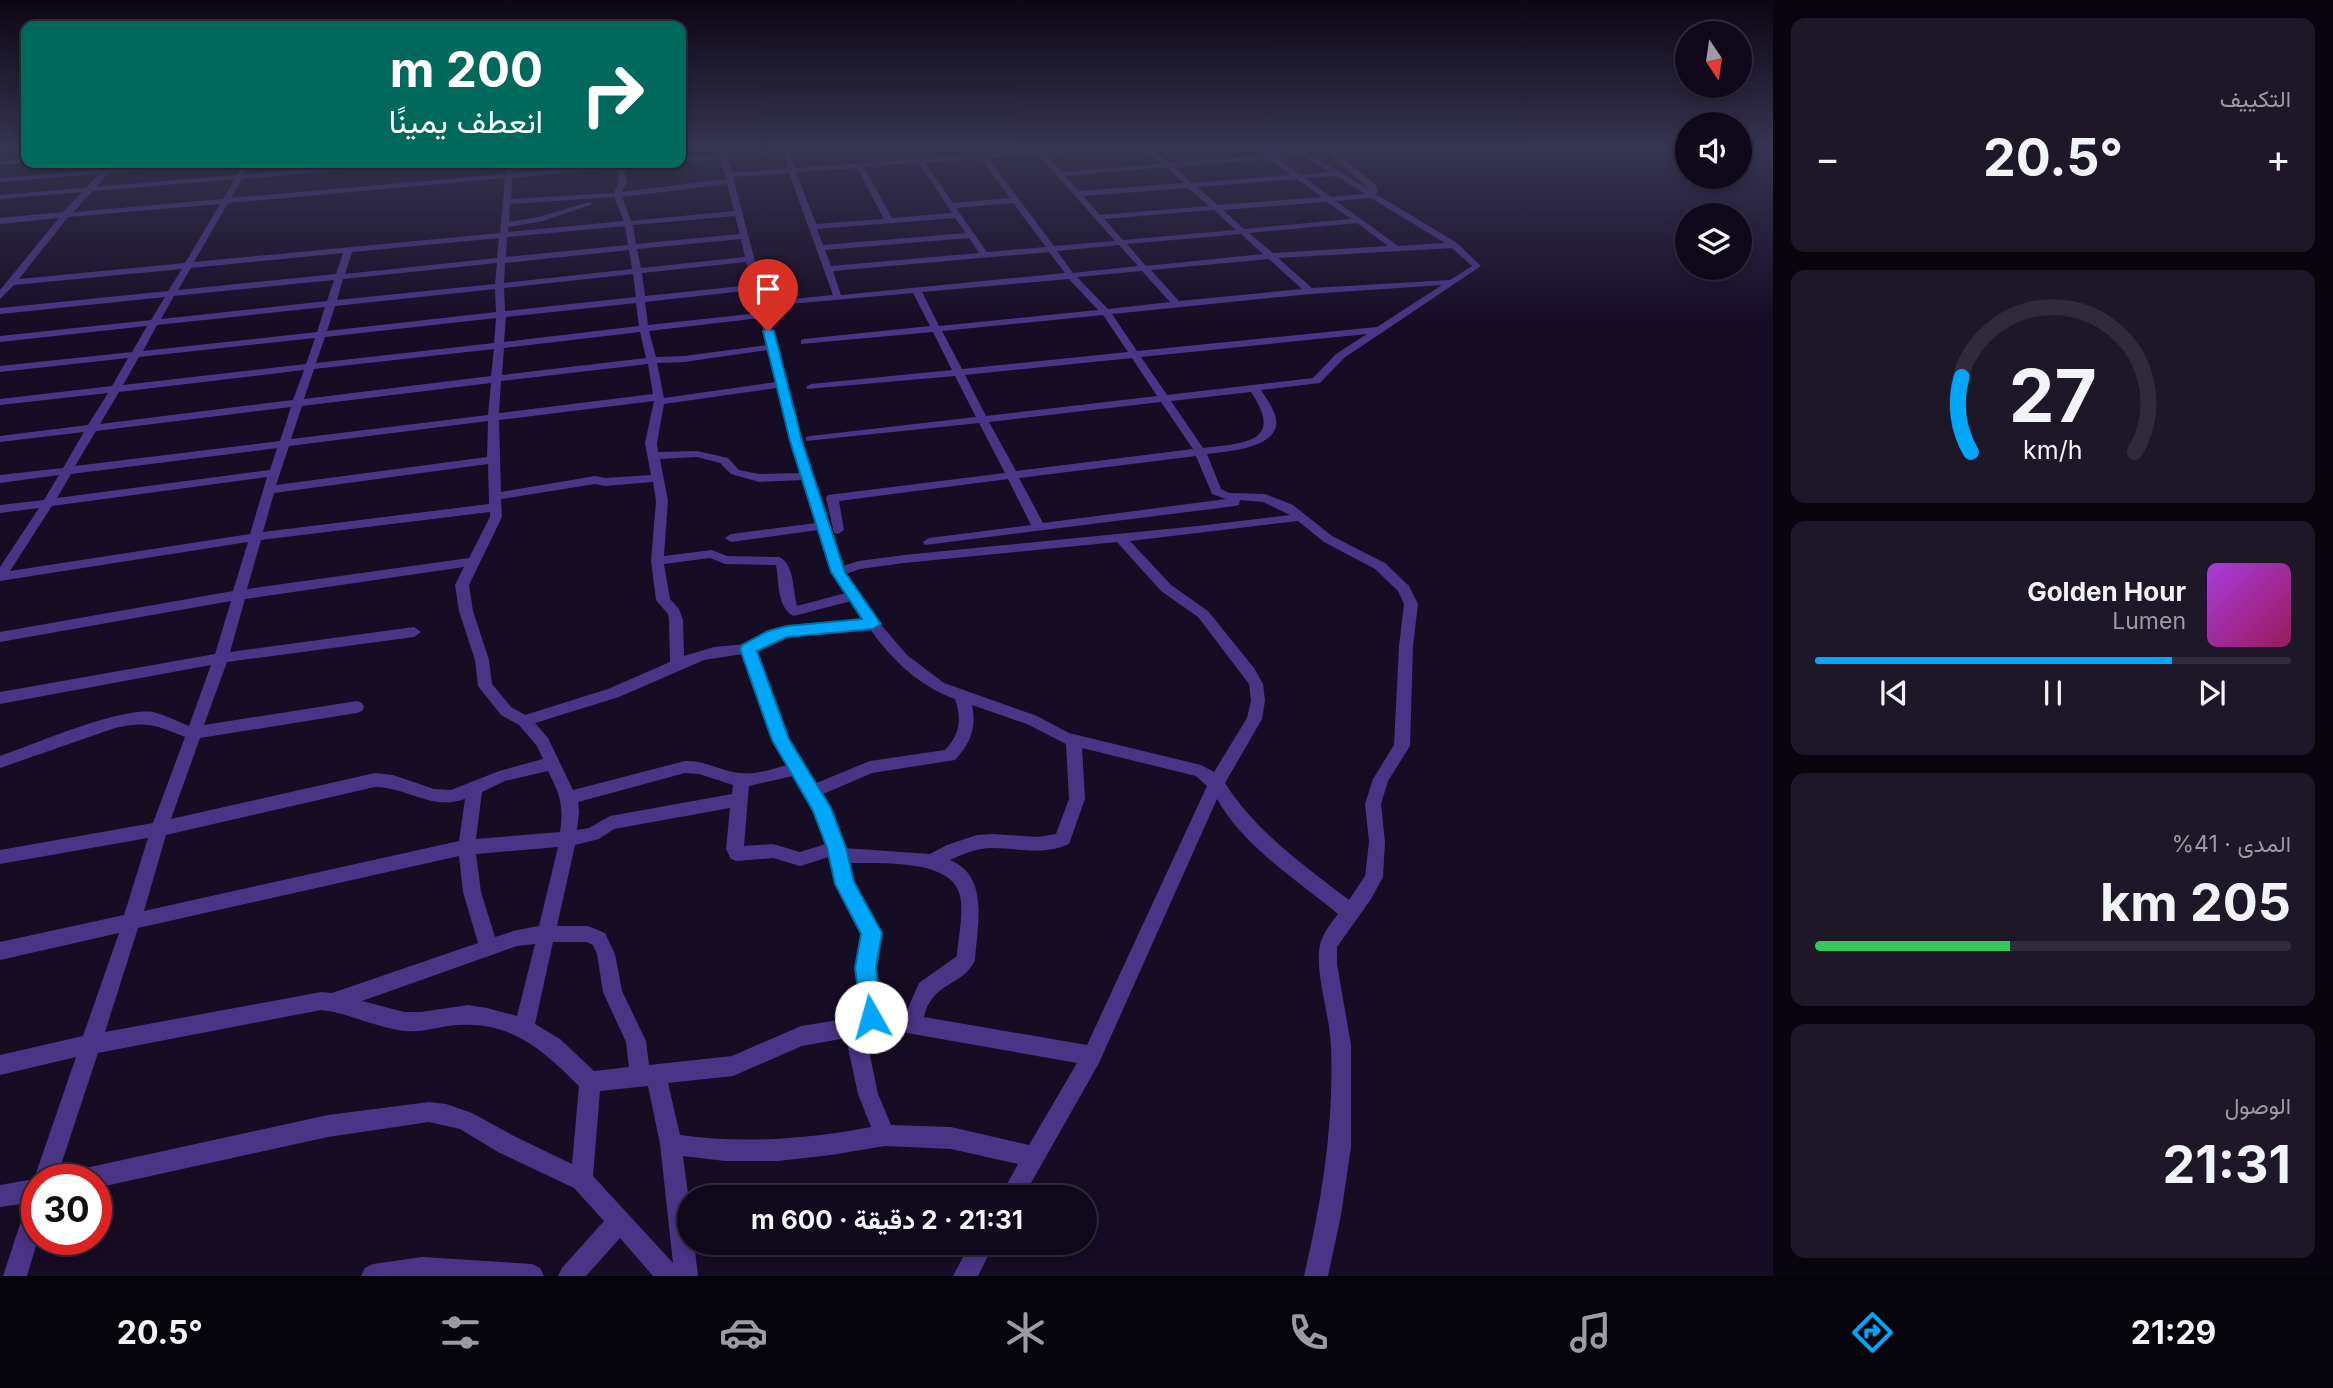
<!DOCTYPE html>
<html lang="ar">
<meta charset="utf-8">
<style>
:root{--surface:#10091b;--page:#1e1728;--text:#f1f3f6;--muted:#9c9aa3;--line:#302a3a;--accent:#00a6fa}
body{margin:0;font-family:Inter,Vazirmatn,sans-serif;background:var(--page);color:var(--text);direction:rtl;height:100vh;display:flex;flex-direction:column;font-size:26px;white-space:nowrap}
*{box-sizing:border-box;margin:0}
p{font-size:23px;color:var(--muted)}
.icon{flex:none;width:38px;height:38px;fill:none;stroke:currentColor;stroke-width:2;stroke-linecap:round;stroke-linejoin:round}
.map{position:relative;flex:1;overflow:hidden;direction:ltr}
.details{display:flex;flex-direction:column;gap:18px;padding:18px;background:#09050f;width:560px}
.details>*{flex:none}
.guide{position:absolute;left:21px;top:21px;width:665px;height:147px;border-radius:14px;box-shadow:0 4px 10px #0003,0 0 0 2px var(--line);direction:rtl;background:#00695c;color:#fff;overflow:hidden}
.needle{width:46px;rotate:167deg}
.controls{position:absolute;left:1675px;top:21px;display:grid;gap:14px}
.controls a{display:grid;place-items:center;width:77px;height:77px;border-radius:50%;background:var(--surface);box-shadow:0 4px 10px #0003,0 0 0 2px var(--line);font-size:35px}
.speed{position:absolute;left:21px;top:1164px;display:flex;gap:14px;font-size:35px;font-weight:700;text-align:center}
.speed>*{display:grid;place-content:center;width:91px;height:91px;border-radius:50%;background:var(--surface);box-shadow:0 4px 10px #0003,0 0 0 2px var(--line);line-height:1}
.speed .limit{border:10px solid #d22;background:#fff;color:#111}
.pin{position:absolute;display:grid;place-items:center;width:60px;height:60px;color:#fff;margin:-72px -30px;border-radius:50% 50% 50% 0;rotate:-45deg;box-shadow:0 0 7px #0007}
.pin .icon{rotate:45deg}
.me{position:absolute;width:77px;margin:-38px;rotate:353deg;stroke-linejoin:round;filter:drop-shadow(0 0 5px #0008)}
.turn{display:flex;align-items:center;gap:24px;height:147px;padding:0 28px;font-size:32px}
.turn .icon{width:91px;height:91px;stroke-width:2.5}
.turn b{display:block;font-size:49px;line-height:60px}
.big{font-size:52px;font-weight:700;line-height:1.1}
.details .tile{flex:1;display:flex;flex-direction:column;justify-content:center;gap:10px;min-width:0;padding:0 24px;border-radius:14px;background:var(--page)}
.details .dial{align-items:center;gap:0}
.dial svg{height:182px;overflow:visible;fill:none;stroke:var(--line);stroke-width:7;stroke-linecap:round;text-anchor:middle}
.dial text{fill:var(--text);stroke:none}
.song{display:flex;align-items:center;gap:21px}
.cover{width:84px;height:84px;border-radius:10px;background:linear-gradient(135deg,hsl(280 70% 55%),hsl(330 70% 35%))}
.played{height:7px;border-radius:4px;background:linear-gradient(90deg,var(--accent) 75%,var(--line) 75%)}
.keys{display:flex;justify-content:space-around;direction:ltr}
.heat{display:flex;justify-content:space-between;align-items:center;font-size:38px;direction:ltr}
.charge{height:10px;border-radius:5px;background:linear-gradient(90deg,#34c759 41%,var(--line) 0)}
.trip{position:absolute;left:677px;top:1185px;width:420px;height:70px;border-radius:35px;background:var(--surface);box-shadow:0 4px 10px #0003,0 0 0 2px var(--line);font-weight:700;line-height:70px;text-align:center;direction:rtl}
.dock{display:flex;height:112px;justify-content:space-around;align-items:center;background:#06040b;color:var(--muted)}
.dock .icon{width:49px;height:49px}
.dock .current{color:var(--accent)}
.dock b{font-size:32px;color:var(--text)}
main{display:flex;flex:1;min-height:0}
.map>svg:first-child{display:block}
.lines{fill:none;stroke-linecap:round;stroke-linejoin:round}
.minor{fill:#4a3486;fill-rule:evenodd}
.tertiary{fill:#4a3486;fill-rule:evenodd}
.route{fill:#00a6fa;stroke:#006ca2;stroke-width:2}
</style>
<main>
<section class="details">
<div class="tile"><p>التكييف</p>
<div class="heat"><a>−</a><b class="big">20.5°</b><a>+</a></div>
</div>
<div class="tile dial"><svg viewBox="0 0 100 80">
<path d="M14 69A42 42 0 1 1 86 69"/>
<path d="M14 69A42 42 0 0 1 10 36" stroke="#00a6fa"/>
<text x="50" y="56" font-size="32" font-weight="700">27</text>
<text x="50" y="72" font-size="11">km/h</text>
</svg></div>
<div class="tile">
<div class="song"><i class="cover"></i><div><b>Golden Hour</b><p>Lumen</p></div></div>
<div class="played"></div>
<div class="keys"><svg class="icon" aria-label="previous" viewBox="0 0 24 24"><path d="M18 5L8 12l10 7zM5 5v14"/></svg><svg class="icon" aria-label="pause" viewBox="0 0 24 24"><path d="M8 5v14M16 5v14"/></svg><svg class="icon" aria-label="next" viewBox="0 0 24 24"><path d="M6 5l10 7-10 7zM19 5v14"/></svg></div>
</div>
<div class="tile"><p>المدى · 41%</p><b class="big">205 km</b><div class="charge"></div></div>
<div class="tile"><p>الوصول</p><b class="big">21:31</b></div>
</section>
<div class="map">
<svg width="1773" height="1276" viewBox="0 0 1773 1276">
<rect width="100%" height="100%" fill="#160c24"/>
<g class="lines">
<g class="minor">
<path d="M0 148H7L0 150Z"/>
<path d="M719 148H725L732 173 788 168 781 148H787L795 168 1066 148H1097L1045 154 1062 172 1161 164 1145 148H1152L1169 163 1264 155 1256 148H1263L1272 155 1298 153 1292 148H1300L1370 190 1323 148H1330L1376 185 1378 192 1376 194 1457 243 1481 266 1344 358 1320 383 1261 390C1266 398 1272 406 1275 415 1286 448 1226 452 1207 454L1221 489 1229 493 1265 494 1293 505 1332 536 1385 563 1409 586 1418 604 1413 646 1410 746 1388 781 1381 804 1385 842 1383 877 1371 899 1337 947V964L1351 1045V1147L1341 1215 1328 1276H1304C1322 1200 1334 1125 1331 1047 1330 1015 1317 983 1319 951 1320 937 1330 924 1338 914 1297 880 1244 847 1217 799L1099 1063 1023 1197H1000L1018 1164 951 1149 885 1146 831 1155 778 1161H725L683 1156 690 1209V1242H694L698 1276H653L620 1238 586 1276H558L562 1268 604 1221 574 1188 498 1152 460 1129 429 1122 328 1137 96 1188V1180H70L73 1172 81 1169 328 1115 429 1102 446 1104 472 1113 514 1136 572 1164 579 1086C544 1051 512 1021 458 1025 440 1026 423 1033 405 1031 376 1028 350 1013 321 1010L98 1053 56 1180H37L38 1239 27 1276H3L27 1203 0 1207V1185L34 1179 76 1057 0 1075V1055L83 1036 119 933 0 960V942L124 915 148 838 0 864V850L153 823 185 737C155 725 147 721 115 728L0 768V756C35 744 120 707 153 712 165 715 177 721 189 726L211 665 0 704V692L215 654 231 601 0 642V632L233 591 248 542 0 581V567L39 508 0 513V505L44 500 59 475 0 483V475L63 468 84 432 0 442V436L88 425 108 393 0 405V399L112 386 128 358 0 372V366L132 352 147 326 0 342V336L151 320 165 297 0 314V308L168 291 182 269 14 285 0 299V290L63 213 223 199 235 179 0 199V195L237 175 245 163H252L245 174 380 163H406L402 165 242 179 231 198 505 174 507 163H514L513 173 617 163H654L651 165 624 168 627 182 622 192 726 179 721 159 681 162V158L720 155ZM1038 154 1115 241 1054 246 988 158ZM1304 156 1330 172 1300 175 1278 158ZM981 158 1010 198 953 203 925 163ZM1269 159 1291 175 1192 183 1174 167ZM919 163 952 213 892 218 864 167ZM1166 167 1184 183 1079 191 1065 176ZM617 168 619 182 614 193 511 199 512 178ZM857 168 884 219 816 224 796 172ZM789 173 833 295 793 299 788 302 790 304 913 293 930 326 804 339 801 340V344L933 332 952 370 811 384 806 387 807 389 955 376 976 417 810 436 806 437V441L979 423 1005 473 828 495 826 498 834 533 838 534 844 530 839 501 1008 479 1031 525 929 538 923 542 925 545 1235 506 1239 505 1240 500 1263 502 1290 515 1198 526 904 555 859 561 843 566 802 441 733 177ZM1335 176H1336L1365 194 1331 197 1305 178ZM505 178 500 233 194 262 228 203ZM1297 179 1322 197 1218 205 1197 187ZM727 184 734 211 631 221 622 197ZM1188 188 1209 206 1100 215 1083 196ZM614 197 624 221 508 232V227L543 221 593 204 589 202 539 217 509 222 510 204ZM1371 198 1445 243 1398 246 1336 201ZM1327 202 1351 219 1244 229 1223 210ZM1013 203 1046 247 987 252 956 208ZM220 204 185 263 19 279 68 217ZM1214 210 1236 230 1123 240 1104 219ZM735 216 740 234 636 244 633 225ZM955 218 966 233 823 245 817 229ZM1357 223 1388 246 1273 253 1249 233ZM625 226 628 245 506 257 507 237ZM1241 234 1263 254 1146 266 1127 244ZM499 238 497 258 345 274 352 252ZM969 238 979 253 831 266 825 250ZM741 239 745 257 641 268 637 249ZM1119 245 1138 266 1073 273 1057 251ZM1452 248 1472 266 1450 280 1312 288 1278 258ZM629 250 632 269 504 283 505 263ZM1049 252 1065 273 841 295 833 271ZM343 253 336 274 178 290 191 268ZM1269 259 1302 289 1179 301 1151 270ZM746 262 752 285 645 296 642 273ZM497 263 495 284 337 300 343 279ZM1142 271 1170 302 1108 309 1077 277ZM633 274 636 297 505 311 504 288ZM1069 279 1098 310 939 326 922 292ZM334 280 327 301 161 319 174 296ZM1442 285 1377 327 1137 351 1112 314 1310 294ZM495 289 496 312 327 331 335 306ZM753 290 759 313 648 325 645 302ZM636 303 639 326 504 342 506 317ZM325 307 317 332 143 351 157 325ZM1103 315 1128 352 962 369 942 331ZM496 318 494 343 316 363 325 337ZM760 318 767 345 684 356 656 357 649 331ZM640 332 646 358 502 375 504 348ZM1367 334 1336 354 1313 378 1167 395 1141 357ZM315 338 306 364 123 385 139 357ZM494 349 491 376 304 399 314 369ZM768 350 776 382 664 398 657 363 684 362ZM1132 358 1157 396 986 416 965 375ZM648 364 653 394 499 413 501 381ZM304 370 293 400 100 424 119 392ZM491 383 488 415 291 439 302 406ZM777 388 800 473 759 474 739 470 728 458 697 451 658 452 657 443 664 404ZM1251 392C1285 443 1244 443 1203 448L1171 401ZM654 401 645 443 651 475 605 478 595 476 501 492 499 420ZM1161 402 1193 449 1016 471 989 422ZM291 407 280 441 75 466 96 431ZM488 421 487 457 276 485 289 446ZM277 448 270 470 57 498 71 474ZM1196 456 1212 494 1226 499 1043 523 1019 478ZM697 457 720 463 731 474 759 482 803 480 816 523 731 534 725 538 731 542 818 530 831 572 846 593 797 606C793 591 794 563 779 557L727 556 712 550 664 556 668 501 660 459ZM488 464 489 504 263 532 274 493ZM267 477 250 534 10 571 52 506ZM653 482 656 501 651 561 656 600 668 614 669 620 670 662 608 689 525 715 511 707 492 684 489 660 473 611 469 585 502 517 501 499 595 484 605 486ZM490 512V517L469 558 247 589 261 540ZM1298 521 1324 542 1375 569 1398 591 1404 604 1399 646 1394 745 1373 779 1365 804 1369 842 1365 876 1349 900C1304 865 1256 832 1225 783L1262 719 1265 701 1263 684 1254 668 1208 611 1171 585 1130 541ZM1117 542 1161 591 1198 617 1249 684 1251 701 1247 718 1214 772 1201 765 1069 733 1037 716 944 683 907 655 882 626 846 574 860 569 904 563ZM710 558 725 564 776 565C779 581 777 609 794 616L851 601 864 620 787 627 769 632 746 644 714 647 684 656 683 620 679 609 670 599 664 564ZM464 567 455 585 459 611 475 660 478 686 501 715 519 725 537 746 543 759 499 771 451 790 434 789 393 775 375 773 171 819 200 738 357 713 362 711 364 707 362 703 357 701 204 725 227 662 414 637 421 632 414 627 230 652 245 599ZM870 629C892 660 919 686 955 699 962 719 960 734 945 750L870 761 814 784 789 739 756 651 778 639 787 637ZM743 654 773 740 787 765C772 769 756 775 741 773 722 772 705 760 685 761L573 790 548 738 535 723 619 697 704 660ZM972 705 1027 724 1066 744 1069 799 1056 834 1038 837 993 834 977 835 947 845 930 854 844 848 838 828 821 795 872 773 955 760C970 744 977 728 972 705ZM1082 748 1196 776 1207 786 1087 1045 924 1017C932 981 963 987 975 960 977 927 990 876 950 860 963 854 977 848 992 848 1020 848 1043 856 1069 844L1085 799ZM548 771C560 795 564 805 560 832L476 839 482 792 505 781ZM685 773 699 774 733 785 732 794 610 816 589 828 577 830 579 812 578 802ZM793 776 814 812 826 844 800 852 773 844 744 846 749 786ZM375 787C407 787 431 811 465 799L459 841 144 911 166 835ZM730 808 726 849 731 859 737 861 773 858 800 866 829 857 836 884 863 934 856 968 861 1012 851 1018 801 1026 732 1056 649 1065 646 1041 622 991 615 954 605 933 588 926H557L575 845 599 839 614 829ZM558 847 539 926 517 930 495 937 481 892 476 854ZM459 856 463 892 478 943 332 993 321 992 105 1032 138 928ZM848 863C878 864 953 858 960 896 964 914 958 937 957 956L919 983 906 1013 880 1009 874 968 881 933 853 882ZM553 942H587L593 945 597 954 603 992 626 1042 629 1067 594 1071 560 1039 535 1024ZM535 944 517 1016 487 1008 468 1005 421 1012H404L362 1001 517 946ZM873 1027 1077 1063 1029 1145 951 1127 891 1125 878 1094 865 1032ZM846 1038 858 1094 871 1127C808 1139 744 1144 680 1135L668 1083 733 1076 802 1046ZM648 1086 660 1144 673 1263 593 1176 600 1091Z"/>
<path d="M26 159 28 163 0 165V161Z"/>
<path d="M184 163H211L207 165 0 182V178Z"/>
<path d="M971 1242H995L978 1276H953Z"/>
<path d="M422 1257 532 1264 540 1268 544 1276H361L365 1268 373 1264Z"/>
</g>
<path class="tertiary" d="M109 163H118L69 217 0 224V218L63 212Z"/>
</g>
<linearGradient id="sky" x2="0" y2="1"><stop stop-color="#0c0714"/><stop offset="0.45" stop-color="#363450"/><stop offset="1" stop-color="#363450" stop-opacity="0"/></linearGradient>
<rect width="1773" height="327" fill="url(#sky)"/>
<path class="route" d="M768 328 774 331 802 441 845 572 881 624 873 629 787 637 757 651 789 739 831 808 846 848 854 882 882 933 876 968 882 1017 879 1025 871 1028 863 1025 855 968 861 934 835 884 827 848 813 811 772 740 740 649 742 645 768 631 787 626 862 619 831 572 790 441 763 331Z"/>
</svg>
<div class="controls">
<a><svg class="needle" viewBox="-14 -14 28 28"><path d="M0-13l5 13h-10z" fill="#e53935"/><path d="M0 13l5-13h-10z" fill="#9c9aa3"/></svg></a>
<a><svg class="icon" aria-label="sound" viewBox="0 0 24 24"><path d="M4 9h4l5-4v14l-5-4H4zM17 9q2 3 0 6"/></svg></a>
<a><svg class="icon" aria-label="layers" viewBox="0 0 24 24"><path d="M12 4l9 5-9 5-9-5zM3 14l9 5 9-5"/></svg></a>
</div>
<div class="speed"><div class="limit">30</div></div>
<div class="pin" style="left:768px;top:331px;background:#d93025"><svg class="icon" aria-label="arrive" viewBox="0 0 24 24"><path d="M6 21V4h12l-3 4 3 4H6"/></svg></div>
<svg class="me" style="left:871px;top:1017px" viewBox="-20 -20 40 40"><circle r="19" fill="#fff"/><path d="M0-13L10 11 0 6-10 11z" fill="#00a6fa"/></svg>
<div class="trip">21:31 · 2 دقيقة · 600 m</div>
<div class="guide">
<div class="turn"><svg class="icon" aria-label="right" viewBox="0 0 24 24"><path d="M7 20v-9h11M14 6l5 5-5 5"/></svg><div><b>200 m</b>انعطف يمينًا</div></div>
</div>
</div>
</main>
<nav class="dock">
<b>21:29</b>
<svg class="icon current" aria-label="directions" viewBox="0 0 24 24"><path d="M12 3l9 9-9 9-9-9zM9 14v-3h6M13 9l2 2-2 2"/></svg>
<svg class="icon" aria-label="music" viewBox="0 0 24 24"><path d="M9 18V5l10-2v13"/><circle cx="6" cy="18" r="3"/><circle cx="16" cy="16" r="3"/></svg>
<svg class="icon" aria-label="phone" viewBox="0 0 24 24"><path d="M5 4h4l2 5-3 2q2 4 5 5l2-3 5 2v4C11 20 4 13 5 4z"/></svg>
<svg class="icon" aria-label="climate" viewBox="0 0 24 24"><path d="M12 3v18M4 7l16 10M4 17L20 7"/></svg>
<svg class="icon" aria-label="car" viewBox="0 0 24 24"><path d="M5 17H2v-5l4-1 3-4h7l3 4 3 1v5h-3M9 17h6M6 11h13"/><circle cx="7" cy="17" r="2"/><circle cx="17" cy="17" r="2"/></svg>
<svg class="icon" aria-label="filters" viewBox="0 0 24 24"><path d="M4 7h16M4 17h16"/><circle cx="9" cy="7" r="2"/><circle cx="15" cy="17" r="2"/></svg>
<b>20.5°</b>
</nav>
